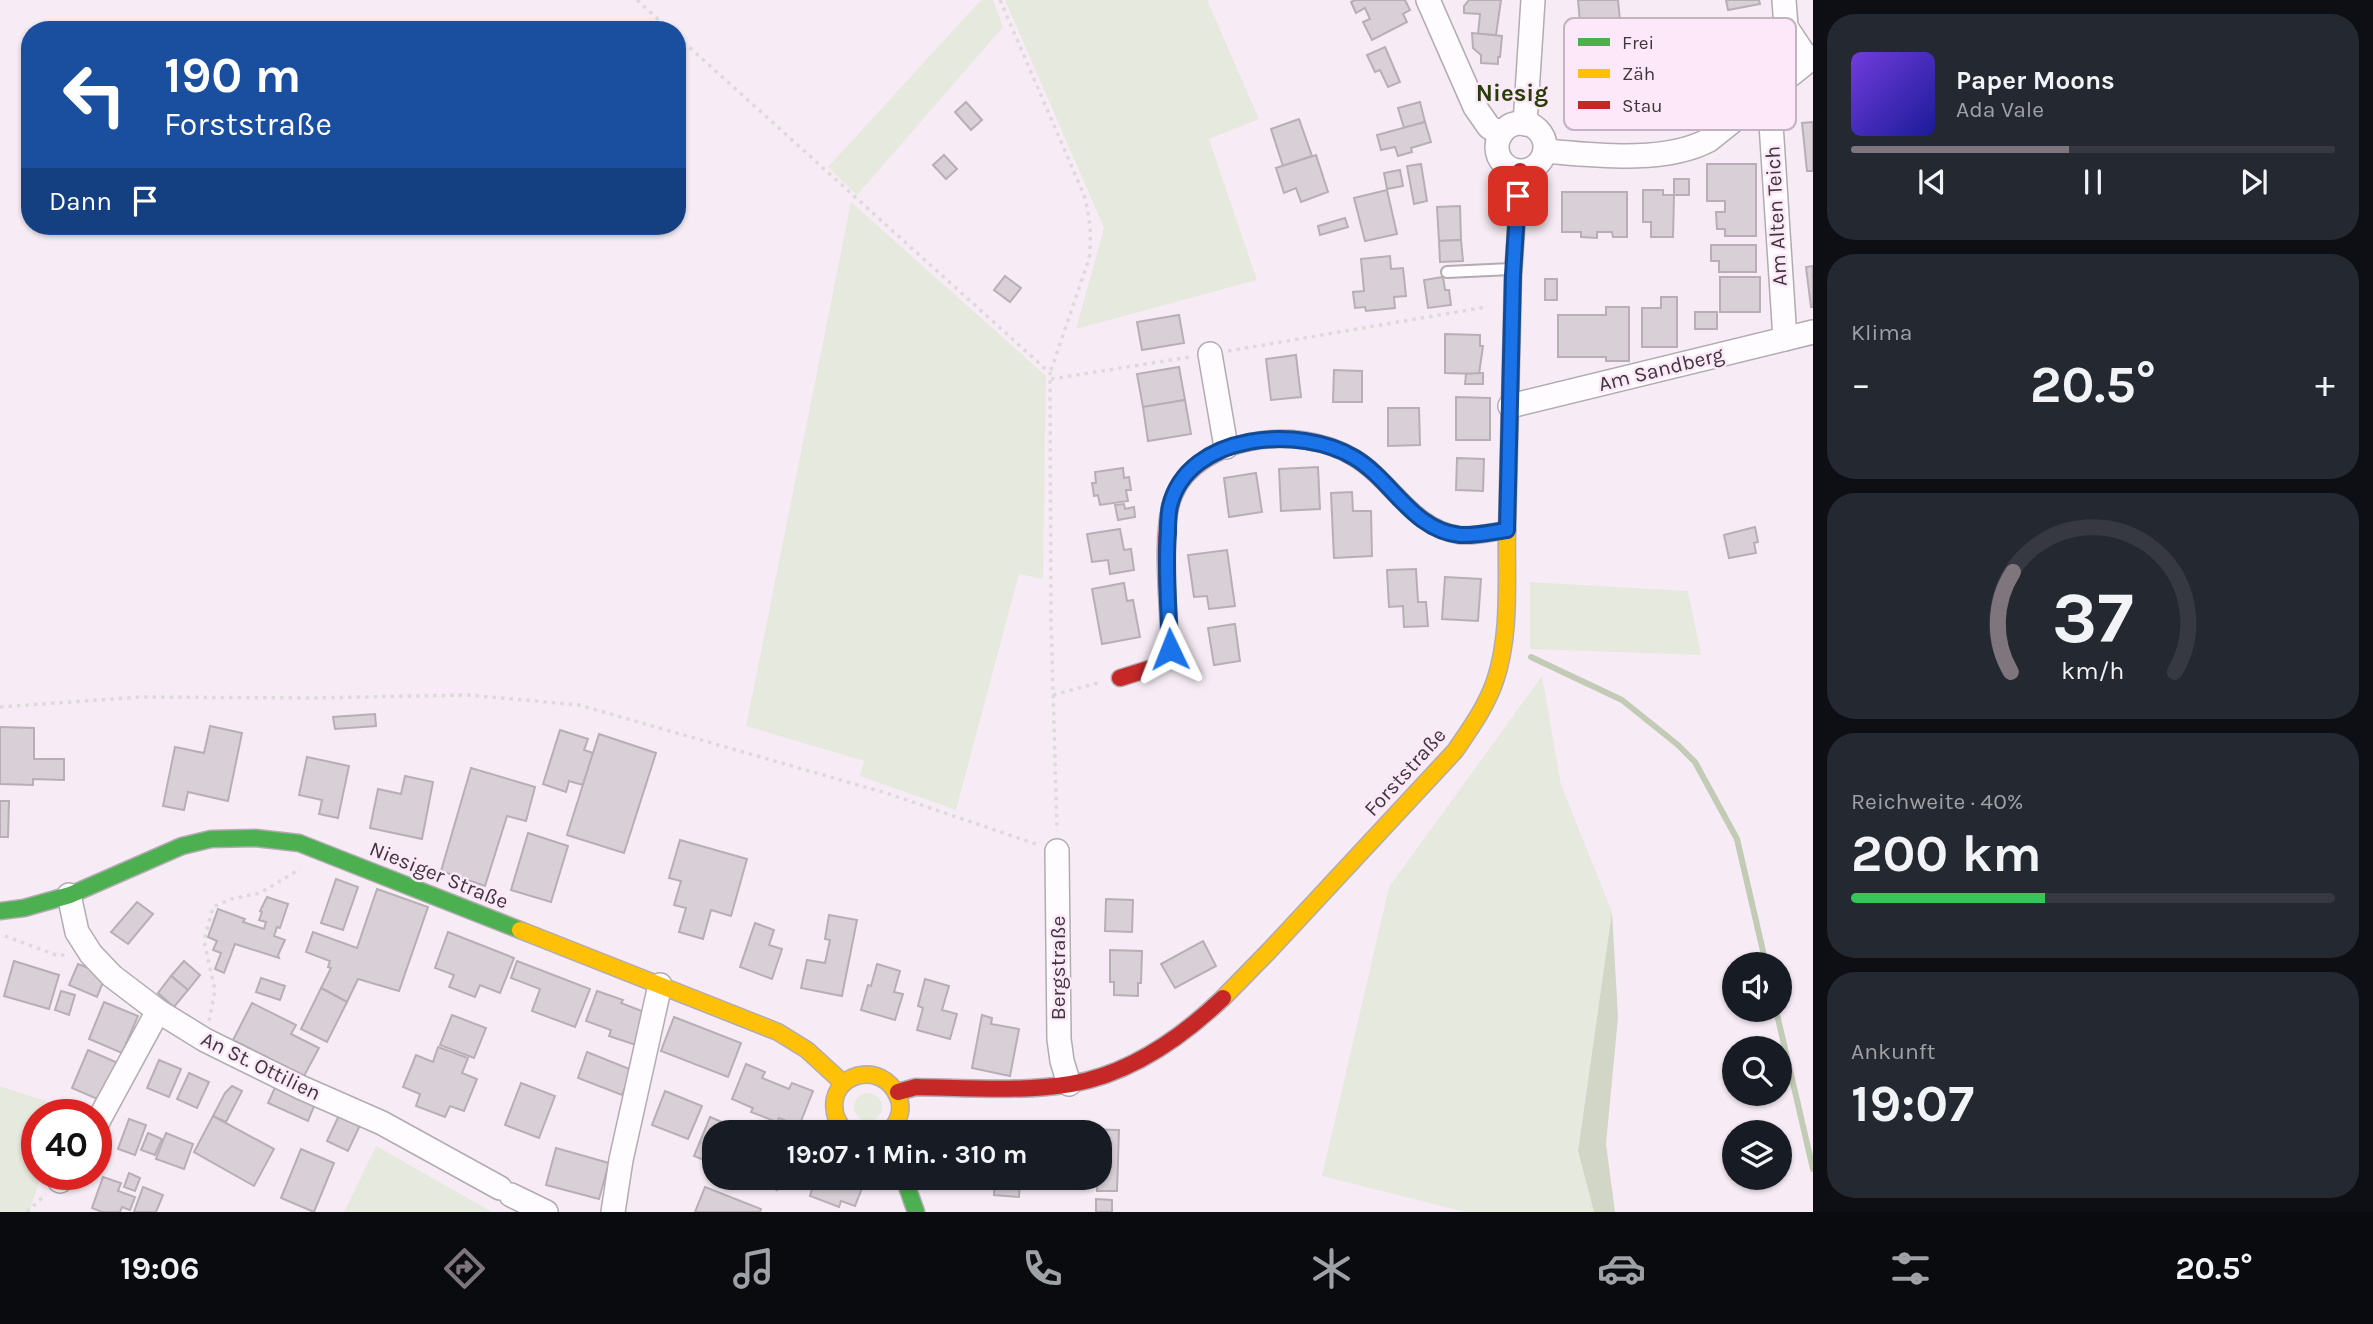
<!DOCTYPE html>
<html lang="de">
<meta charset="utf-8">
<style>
:root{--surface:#171b24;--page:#242831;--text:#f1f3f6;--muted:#9ea1a6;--line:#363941;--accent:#7f767d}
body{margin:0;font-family:Karla,sans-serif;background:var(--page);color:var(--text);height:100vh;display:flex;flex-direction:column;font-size:26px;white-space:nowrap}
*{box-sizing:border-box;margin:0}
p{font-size:23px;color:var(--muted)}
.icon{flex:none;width:38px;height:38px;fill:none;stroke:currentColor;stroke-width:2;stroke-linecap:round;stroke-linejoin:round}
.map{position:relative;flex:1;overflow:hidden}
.details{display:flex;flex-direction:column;gap:14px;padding:14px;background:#0d0f14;width:560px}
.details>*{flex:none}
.top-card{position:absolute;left:21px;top:21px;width:665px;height:214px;border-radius:28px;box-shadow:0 2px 5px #0004;background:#1a4fa0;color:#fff;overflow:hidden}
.tools{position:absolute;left:1722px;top:952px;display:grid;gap:14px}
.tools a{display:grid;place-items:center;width:70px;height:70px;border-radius:50%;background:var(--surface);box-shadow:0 2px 5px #0004;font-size:35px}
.speed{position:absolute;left:21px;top:1099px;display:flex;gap:14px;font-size:35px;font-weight:700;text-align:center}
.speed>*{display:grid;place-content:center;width:91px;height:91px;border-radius:50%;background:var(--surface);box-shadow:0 2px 5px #0004;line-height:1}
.speed .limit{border:10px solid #d22;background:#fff;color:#111}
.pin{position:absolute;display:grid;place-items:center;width:60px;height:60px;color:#fff;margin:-30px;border-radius:14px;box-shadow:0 4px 10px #0006}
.me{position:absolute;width:77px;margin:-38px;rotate:358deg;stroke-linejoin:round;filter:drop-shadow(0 0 5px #0008)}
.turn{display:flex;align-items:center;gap:24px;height:147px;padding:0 28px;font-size:32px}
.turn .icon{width:91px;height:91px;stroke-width:2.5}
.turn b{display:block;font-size:49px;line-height:60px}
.then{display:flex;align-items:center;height:66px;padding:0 28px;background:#0003;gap:14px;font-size:26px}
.big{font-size:52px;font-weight:700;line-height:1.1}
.details .tile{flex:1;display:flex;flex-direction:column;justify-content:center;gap:10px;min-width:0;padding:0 24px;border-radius:28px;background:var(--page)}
.details .dial{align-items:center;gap:0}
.dial svg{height:182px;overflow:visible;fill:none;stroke:var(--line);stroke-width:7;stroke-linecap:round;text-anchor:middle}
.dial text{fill:var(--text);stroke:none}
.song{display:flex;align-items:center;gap:21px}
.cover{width:84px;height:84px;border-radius:10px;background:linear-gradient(135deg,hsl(260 70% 55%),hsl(240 70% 35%))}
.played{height:7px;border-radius:4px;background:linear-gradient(90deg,var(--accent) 45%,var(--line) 45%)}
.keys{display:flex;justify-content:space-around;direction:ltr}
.heat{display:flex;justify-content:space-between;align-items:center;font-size:38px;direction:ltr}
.charge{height:10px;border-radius:5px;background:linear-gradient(90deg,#34c759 40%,var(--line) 0)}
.trip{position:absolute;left:702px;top:1120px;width:410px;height:70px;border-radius:28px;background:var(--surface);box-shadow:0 2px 5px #0004;font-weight:700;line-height:70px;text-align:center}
.menu{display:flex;height:112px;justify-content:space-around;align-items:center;background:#090b0e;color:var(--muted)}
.menu .icon{width:49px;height:49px}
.menu .active{color:var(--accent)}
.menu b{font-size:32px;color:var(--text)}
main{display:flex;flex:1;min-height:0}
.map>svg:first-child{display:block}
.green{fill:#e6e9de}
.forest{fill:#d1d6c6}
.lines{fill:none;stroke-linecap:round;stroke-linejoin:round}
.stream{stroke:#c2cbb5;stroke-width:6}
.building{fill:#d9d0d7;stroke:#b7afb5;stroke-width:2}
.lane-casing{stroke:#b2abb1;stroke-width:14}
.street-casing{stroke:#b2abb1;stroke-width:26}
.fast-casing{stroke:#b2abb1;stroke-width:19}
.slow-casing{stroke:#b2abb1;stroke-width:19}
.jam-casing{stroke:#b2abb1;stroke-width:19}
.path{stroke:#dedadc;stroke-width:3.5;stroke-dasharray:3.5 5;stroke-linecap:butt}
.lane{stroke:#fefcfe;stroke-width:10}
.street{stroke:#fefcfe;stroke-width:23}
.fast{stroke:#4caf50;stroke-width:16}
.slow{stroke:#ffc107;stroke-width:16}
.jam{stroke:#c62828;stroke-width:16}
.route-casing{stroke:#114b97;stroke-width:18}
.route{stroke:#1a73e8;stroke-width:12}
.labels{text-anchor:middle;stroke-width:5;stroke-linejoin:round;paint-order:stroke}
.street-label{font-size:21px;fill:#3f373d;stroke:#fce8f8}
.quarter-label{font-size:24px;font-weight:bold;fill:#283d08;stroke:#fce8f8}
.key{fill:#fce8f8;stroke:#c3b3c0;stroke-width:2}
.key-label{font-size:19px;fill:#3f373d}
</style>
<main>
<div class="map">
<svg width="1813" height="1212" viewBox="0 0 1813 1212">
<rect width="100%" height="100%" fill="#f7ecf5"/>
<g class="green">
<path d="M981 0H993L1003 27 857 195 828 167Z"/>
<path d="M1005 0H1207L1259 119 1209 139 1257 280 1076 329 1104 228Z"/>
<path d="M851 202 1046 376 1043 579 1019 574 956 810 860 776 864 761 746 726Z"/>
<path d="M1530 582 1688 591 1701 655 1530 649Z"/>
<path d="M1542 676 1561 785 1612 912 1578 1151 1594 1212H1465L1322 1176 1389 887Z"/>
<path d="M0 1086 64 1107 61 1115H37V1174H42L29 1212H0Z"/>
<circle cx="868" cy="1107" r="14"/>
<path d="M376 1146 492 1212H344Z"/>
</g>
<path class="forest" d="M1612 912 1618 1017 1606 1144 1615 1212H1594L1578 1151Z"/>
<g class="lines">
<g class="stream">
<path d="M1531 657 1622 700 1678 745 1695 762 1737 839 1766 964"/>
<path d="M1776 1010 1813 1169"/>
</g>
</g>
<g class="building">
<path d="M1355 0H1405L1410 10 1403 14 1407 22 1372 40 1363 22 1370 19 1365 8 1356 13 1351 2Z"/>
<path d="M1469 0H1501L1496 35 1478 34 1480 14 1464 13V6Z"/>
<path d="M1578 0H1618L1622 41 1582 45Z"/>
<path d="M1726 0H1759L1760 4 1728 10Z"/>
<path d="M1472 33 1502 36 1500 57H1498V64L1481 63V55L1473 48Z"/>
<path d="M1385 47 1400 82 1388 87 1380 70 1375 72 1367 55Z"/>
<path d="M966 102 982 120 971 130 955 112Z"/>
<path d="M1420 102 1425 122 1404 128 1398 108Z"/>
<path d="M1299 119 1312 156 1283 166 1271 129Z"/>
<path d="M1425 122 1431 142 1411 148 1412 152 1398 156 1395 147 1381 150 1377 135Z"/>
<path d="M1813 122V171H1807L1802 123Z"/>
<path d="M944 155 957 169 946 179 933 165Z"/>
<path d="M1316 155 1328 192 1301 202 1296 188 1284 193 1276 168Z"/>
<path d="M1421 164 1427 201 1414 204 1407 166Z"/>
<path d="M1707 164H1756V236H1725V229H1717L1716 212H1725V201H1707Z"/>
<path d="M1400 170 1403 186 1387 189 1384 173Z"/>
<rect x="1674" y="179" width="15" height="16"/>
<path d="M1387 190 1397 234 1365 241 1354 198Z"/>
<path d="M1643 190H1663V195H1674L1673 237H1651V222H1643Z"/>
<path d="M1562 192H1627V237H1613L1612 232H1597V238L1581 237V232H1562Z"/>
<path d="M1460 206 1461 240 1439 241 1437 207Z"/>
<path d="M1345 218 1348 227 1320 235 1318 226Z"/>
<path d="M1461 240 1463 261 1440 262 1439 241Z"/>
<path d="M1711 245H1756V272H1719V261H1711Z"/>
<path d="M1390 256 1391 269 1403 268 1406 296 1394 297 1395 308 1366 311 1365 307 1355 308 1353 292 1364 291 1361 259Z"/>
<path d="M1813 266V307H1811L1806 267Z"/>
<path d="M1005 276 1021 288 1010 302 994 290Z"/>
<path d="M1443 277 1445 290H1449L1451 305 1428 308 1424 280Z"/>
<rect x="1720" y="277" width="40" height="35"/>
<rect x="1545" y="279" width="12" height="21"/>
<path d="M1661 297H1677V347H1642V308H1661Z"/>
<path d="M1606 307H1629V361H1606V357H1558V315H1606Z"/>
<rect x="1695" y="312" width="22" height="17"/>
<path d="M1179 315 1184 343 1142 350 1137 322Z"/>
<path d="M1445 334 1480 335V346H1483L1479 374 1445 373Z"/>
<path d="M1296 355 1301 397 1271 400 1266 359Z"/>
<path d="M1179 367 1185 400 1143 407 1137 374Z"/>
<path d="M1334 370 1362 371V402H1333Z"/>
<path d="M1480 373H1483V384H1465L1466 374Z"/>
<path d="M1456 397 1490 398V440H1456Z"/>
<path d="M1185 400 1191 434 1148 441 1143 407Z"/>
<path d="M1388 408H1419L1420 445 1388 446Z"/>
<path d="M1457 458 1484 459 1483 491 1456 490Z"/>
<path d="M1318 467 1320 509 1281 511 1279 469Z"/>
<path d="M1123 468 1124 478 1129 477 1131 490H1126L1128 501 1100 505 1098 495 1094 496 1092 483H1096L1095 472Z"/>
<path d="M1256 473 1262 512 1229 517 1224 478Z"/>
<path d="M1352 492 1353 511H1371L1372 556 1334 558 1331 493Z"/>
<path d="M1124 504 1125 509 1134 507 1135 517 1118 520 1115 505Z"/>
<path d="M1755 527 1758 542 1754 543 1756 553 1729 558 1724 535Z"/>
<path d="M1120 529 1124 550 1131 549 1134 570 1110 574 1108 560 1092 562 1087 534Z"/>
<path d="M1227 550 1235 606 1209 609 1207 596 1194 597 1188 555Z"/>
<path d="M1416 569 1418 602H1426L1428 626 1404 627 1403 606 1389 607 1387 570Z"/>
<path d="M1445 577 1481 579 1478 621 1442 619Z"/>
<path d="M1124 583 1127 601 1133 600 1140 637 1102 644 1092 589Z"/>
<path d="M1235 624 1240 661 1214 665 1208 628Z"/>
<path d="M375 714 376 726 335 729 333 717Z"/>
<path d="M210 726 242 733 228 801 188 792 184 810 163 806 175 747 204 753Z"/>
<path d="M0 727 34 728V759H64V780L33 779V785L0 784Z"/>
<path d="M560 730 588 739 584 750 593 753 583 785 569 781 566 792 543 784Z"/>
<path d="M599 734 656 753 624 853 567 835Z"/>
<path d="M307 757 349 766 338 818 319 814 322 800 299 795Z"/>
<path d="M471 768 535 787 526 821 507 816 485 886 441 871Z"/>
<path d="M405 776 433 782 422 839 370 828 378 789 401 794Z"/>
<path d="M0 801H9L8 837H0Z"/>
<path d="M528 833 568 846 551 902 511 890Z"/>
<path d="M680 840 747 859 731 916 711 910 703 939 679 932 686 908 674 905 681 881 669 878Z"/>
<path d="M336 879 358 887 343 930 321 923Z"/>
<path d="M377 889 428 907 399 991 358 979 347 1002 321 988 331 968 328 967 330 961 306 952 313 932 357 948Z"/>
<path d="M267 897 288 904 280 928 277 927 274 936 285 940 278 955 279 958 235 944 224 973 215 969 221 953 213 950 217 941 208 937 218 909 245 919 243 922 264 929 266 922 259 920 262 912 260 911Z"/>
<path d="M1106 899 1133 900 1132 932 1105 931Z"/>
<path d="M137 902 153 914 128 944 111 932Z"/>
<path d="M829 915 857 920 842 996 801 988 807 960 825 963 830 940 825 939Z"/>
<path d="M755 923 774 930 769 945 782 949 772 979 740 967Z"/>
<path d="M448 932 514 958 500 993 480 985 475 997 449 987 454 975 435 968Z"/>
<path d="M1203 941 1216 966 1175 988 1161 964Z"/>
<path d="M1110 950 1142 951 1141 983H1138V996L1114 995V982H1110Z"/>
<path d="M14 961 59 975 49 1009 4 996Z"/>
<path d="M184 961 200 975 188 990 171 976Z"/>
<path d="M517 961 590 989 575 1027 532 1011 540 989 511 978Z"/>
<path d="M78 964 106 975 97 997 69 985Z"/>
<path d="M877 964 900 971 894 992 903 994 895 1020 861 1010 868 985 871 986Z"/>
<path d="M171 976 188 990 174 1007 158 993Z"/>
<path d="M261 978 285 986 280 1000 256 992Z"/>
<path d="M925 979 949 986 942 1010 957 1014 950 1039 917 1030 923 1008 918 1006Z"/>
<path d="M321 988 347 1002 327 1042 301 1029Z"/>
<path d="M61 991 75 995 69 1015 55 1010Z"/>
<path d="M597 991 623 1000 621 1003 647 1013 636 1045 609 1036 611 1030 586 1021Z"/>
<path d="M104 1002 138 1016 122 1053 89 1039Z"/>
<path d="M252 1003 296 1025 291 1034 319 1048 304 1076 233 1040Z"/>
<path d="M452 1015 486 1028 474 1058 440 1045Z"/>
<path d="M982 1015 992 1018 991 1024 1019 1029 1010 1076 972 1068Z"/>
<path d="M674 1017 741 1043 728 1077 661 1051Z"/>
<path d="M438 1047 468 1058 462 1073 477 1079 464 1111 450 1106 445 1117 416 1106 420 1094 403 1087 416 1055 433 1062Z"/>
<path d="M88 1050 118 1063 102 1101 72 1088Z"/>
<path d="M587 1052 632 1070 622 1095 578 1078Z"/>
<path d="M159 1060 181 1069 169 1097 147 1088Z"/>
<path d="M746 1064 765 1072 762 1078 789 1089 792 1083 813 1091 799 1126 779 1118 777 1122 751 1112 753 1108 732 1099Z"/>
<path d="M189 1073 209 1082 197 1108 177 1099Z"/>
<path d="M278 1081 317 1099 308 1121 268 1103Z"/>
<path d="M521 1083 555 1096 539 1138 505 1125Z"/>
<path d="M232 1086 242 1091 226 1122 213 1116 225 1093Z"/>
<path d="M665 1091 702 1106 688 1139 652 1125Z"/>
<path d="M341 1111 362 1121 348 1151 327 1141Z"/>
<path d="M213 1116 274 1149 254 1186 194 1152Z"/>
<path d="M710 1117 744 1131 714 1132V1164L694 1156Z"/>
<path d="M129 1119 146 1125 135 1155 118 1149Z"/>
<path d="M1078 1129 1119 1130 1117 1191H1097L1099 1132H1078Z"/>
<path d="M148 1133 162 1139 155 1155 141 1150Z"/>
<path d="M166 1133 193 1144 184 1169 156 1159Z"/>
<path d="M556 1148 609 1163 599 1199 546 1185Z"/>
<path d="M301 1149 334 1163 314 1212 281 1198Z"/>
<path d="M129 1173 140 1178 135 1191 124 1187Z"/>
<path d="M103 1177 121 1183 118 1191 135 1197 130 1210 122 1207 120 1212H102L92 1208Z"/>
<path d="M745 1178H781L777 1190Z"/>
<path d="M794 1178H866L855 1206 841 1201 839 1207 810 1196 812 1189 793 1181Z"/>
<path d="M970 1178H995L994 1183 969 1182Z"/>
<path d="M995 1178H1020L1019 1197 994 1195Z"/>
<path d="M143 1187 163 1195 156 1212H134Z"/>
<path d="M705 1187 761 1209 760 1212H695Z"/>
<path d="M1096 1199 1112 1200V1212H1096Z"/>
</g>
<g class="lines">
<g class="lane-casing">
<path id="lane" d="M1447 272 1511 269"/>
</g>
<g class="street-casing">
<g id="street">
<path d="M1428 0 1475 107 1489 127 1501 134"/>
<path d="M1784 0 1786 27 1808 60"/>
<path d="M1769 93 1785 339"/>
<circle cx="1521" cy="147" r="24"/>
<path d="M1525 124 1533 0"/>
<path d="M1545 151C1594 155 1664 164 1709 140L1813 57"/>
<path d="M1210 354 1226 447"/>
<path d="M1510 406 1813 332"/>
<path d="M1057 851 1059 1039 1062 1061 1069 1084"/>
<path d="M69 895 77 932 91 954 112 976 158 1011 205 1040 300 1087 382 1123 500 1188"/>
<path d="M96 1125 158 1011"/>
<path d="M60 1181 65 1174"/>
<path d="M511 1195 546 1212"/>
<path d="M613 1212 621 1160 660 985"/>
</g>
</g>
<g class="fast-casing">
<g id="fast">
<path d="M0 911 24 908 70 895 182 846 211 839 255 838 299 843 520 930"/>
<path d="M904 1178 916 1212"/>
</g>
</g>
<g class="slow-casing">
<g id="slow">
<path d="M520 930 778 1032 807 1050 843 1083"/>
<path d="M1223 998 1269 951 1455 751C1470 729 1486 707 1495 681 1511 634 1506 580 1507 531"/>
<path d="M845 1132C841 1126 836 1119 835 1113 827 1074 882 1058 898 1097 904 1110 898 1122 889 1132"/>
</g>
</g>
<g class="jam-casing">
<g id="jam">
<path d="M1507 531 1513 275 1520 171"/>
<path d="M1120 678 1155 667 1170 649C1169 609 1159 530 1174 495 1186 465 1220 448 1250 442 1284 435 1323 439 1353 457 1392 480 1412 528 1459 535 1475 537 1492 532 1507 530"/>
<path d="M898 1092 916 1087C968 1088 1020 1092 1071 1084 1129 1074 1181 1038 1223 998"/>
</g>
</g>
<g class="path">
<path d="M637 0 670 30"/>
<path d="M1000 0 1084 195C1090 217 1092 236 1089 259L1050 373"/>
<path d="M677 36 1050 373 1051 620 1057 831"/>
<path d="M1228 351 1486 307"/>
<path d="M1051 379 1190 357"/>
<path d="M1053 695 1098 683"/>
<path d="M0 707 140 697 310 698 467 695 579 705 886 793 1039 845"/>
<path d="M5 936 56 955H68"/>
<path d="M209 1021 215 990 204 941 213 907 231 899 260 893 300 869"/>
<path d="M27 1212 46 1194"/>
</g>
<use href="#lane" class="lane"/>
<use href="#street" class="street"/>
<use href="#fast" class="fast"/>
<use href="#slow" class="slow"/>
<use href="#jam" class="jam"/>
</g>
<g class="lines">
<g class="route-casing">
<path id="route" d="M1170 649C1169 611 1165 571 1168 533 1168 524 1168 515 1170 506 1188 432 1301 425 1355 458 1393 481 1412 530 1460 535 1475 536 1492 532 1507 530L1513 275 1518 196"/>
</g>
<use href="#route" class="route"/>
</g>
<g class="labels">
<g class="street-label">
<text transform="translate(1776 216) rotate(-93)" y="7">Am Alten Teich</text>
<text transform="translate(1661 369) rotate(-14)" y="7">Am Sandberg</text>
<text transform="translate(1405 772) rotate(-48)" y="7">Forststraße</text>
<text transform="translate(439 875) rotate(22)" y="7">Niesiger Straße</text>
<text transform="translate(1058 968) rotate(-90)" y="7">Bergstraße</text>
<text transform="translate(261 1066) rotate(26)" y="7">An St. Ottilien</text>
</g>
<g class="quarter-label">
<text x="1512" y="101">Niesig</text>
</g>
</g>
<rect x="1564" y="18" width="232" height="112" rx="10" class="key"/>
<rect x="1578" y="38" width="32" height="8" fill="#4caf50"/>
<rect x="1578" y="69" width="32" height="9" fill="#ffc107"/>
<rect x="1578" y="101" width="32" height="8" fill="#c62828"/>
<g class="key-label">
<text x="1622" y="49">Frei</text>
<text x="1622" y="80">Zäh</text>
<text x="1622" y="112">Stau</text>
</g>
</svg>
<div class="tools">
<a><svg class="icon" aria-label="sound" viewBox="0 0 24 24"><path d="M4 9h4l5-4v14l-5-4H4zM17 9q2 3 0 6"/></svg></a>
<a><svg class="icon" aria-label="search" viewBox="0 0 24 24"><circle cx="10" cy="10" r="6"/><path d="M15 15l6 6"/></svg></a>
<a><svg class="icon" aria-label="layers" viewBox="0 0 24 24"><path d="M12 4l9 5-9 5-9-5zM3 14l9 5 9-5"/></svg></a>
</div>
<div class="speed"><div class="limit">40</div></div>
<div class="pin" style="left:1518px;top:196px;background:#d93025"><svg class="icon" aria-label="arrive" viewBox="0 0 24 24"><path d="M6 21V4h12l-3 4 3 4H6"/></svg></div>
<svg class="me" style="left:1170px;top:649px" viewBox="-20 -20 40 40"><path d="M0-17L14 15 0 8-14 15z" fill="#1a73e8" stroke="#fff" stroke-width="4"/></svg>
<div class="trip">19:07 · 1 Min. · 310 m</div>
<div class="top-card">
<div class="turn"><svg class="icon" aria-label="left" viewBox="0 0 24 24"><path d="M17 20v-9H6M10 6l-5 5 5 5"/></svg><div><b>190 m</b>Forststraße</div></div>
<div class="then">Dann<svg class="icon" aria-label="arrive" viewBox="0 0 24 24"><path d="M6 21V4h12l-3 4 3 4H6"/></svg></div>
</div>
</div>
<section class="details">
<div class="tile">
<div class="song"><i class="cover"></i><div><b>Paper Moons</b><p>Ada Vale</p></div></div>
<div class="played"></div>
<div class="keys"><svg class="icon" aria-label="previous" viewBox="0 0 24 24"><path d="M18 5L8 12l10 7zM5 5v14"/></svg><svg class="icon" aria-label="pause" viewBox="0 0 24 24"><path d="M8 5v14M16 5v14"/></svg><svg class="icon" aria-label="next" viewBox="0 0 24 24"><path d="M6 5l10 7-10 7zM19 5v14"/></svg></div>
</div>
<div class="tile"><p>Klima</p>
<div class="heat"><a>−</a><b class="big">20.5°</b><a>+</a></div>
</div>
<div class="tile dial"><svg viewBox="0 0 100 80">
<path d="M14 69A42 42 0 1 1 86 69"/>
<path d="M14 69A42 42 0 0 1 15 25" stroke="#7f767d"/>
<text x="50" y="56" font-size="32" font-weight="700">37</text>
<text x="50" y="72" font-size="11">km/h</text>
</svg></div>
<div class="tile"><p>Reichweite · 40%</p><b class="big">200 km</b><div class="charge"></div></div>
<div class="tile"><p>Ankunft</p><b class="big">19:07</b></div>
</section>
</main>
<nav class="menu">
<b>19:06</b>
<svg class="icon active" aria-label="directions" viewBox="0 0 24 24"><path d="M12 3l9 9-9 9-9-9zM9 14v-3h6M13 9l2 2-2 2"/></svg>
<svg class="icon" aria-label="music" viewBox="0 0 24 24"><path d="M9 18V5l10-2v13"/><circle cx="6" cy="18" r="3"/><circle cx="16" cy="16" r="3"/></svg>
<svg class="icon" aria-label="phone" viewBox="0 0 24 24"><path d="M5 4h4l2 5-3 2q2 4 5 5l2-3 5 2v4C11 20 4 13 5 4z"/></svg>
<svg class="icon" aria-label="climate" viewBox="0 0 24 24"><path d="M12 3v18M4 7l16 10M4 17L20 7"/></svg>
<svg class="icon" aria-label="car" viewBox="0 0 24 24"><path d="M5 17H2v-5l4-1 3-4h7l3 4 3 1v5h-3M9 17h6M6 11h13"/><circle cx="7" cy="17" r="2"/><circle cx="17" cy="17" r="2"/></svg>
<svg class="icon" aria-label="filters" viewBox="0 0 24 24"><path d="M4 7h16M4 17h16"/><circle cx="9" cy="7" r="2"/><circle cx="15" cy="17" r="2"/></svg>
<b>20.5°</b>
</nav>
